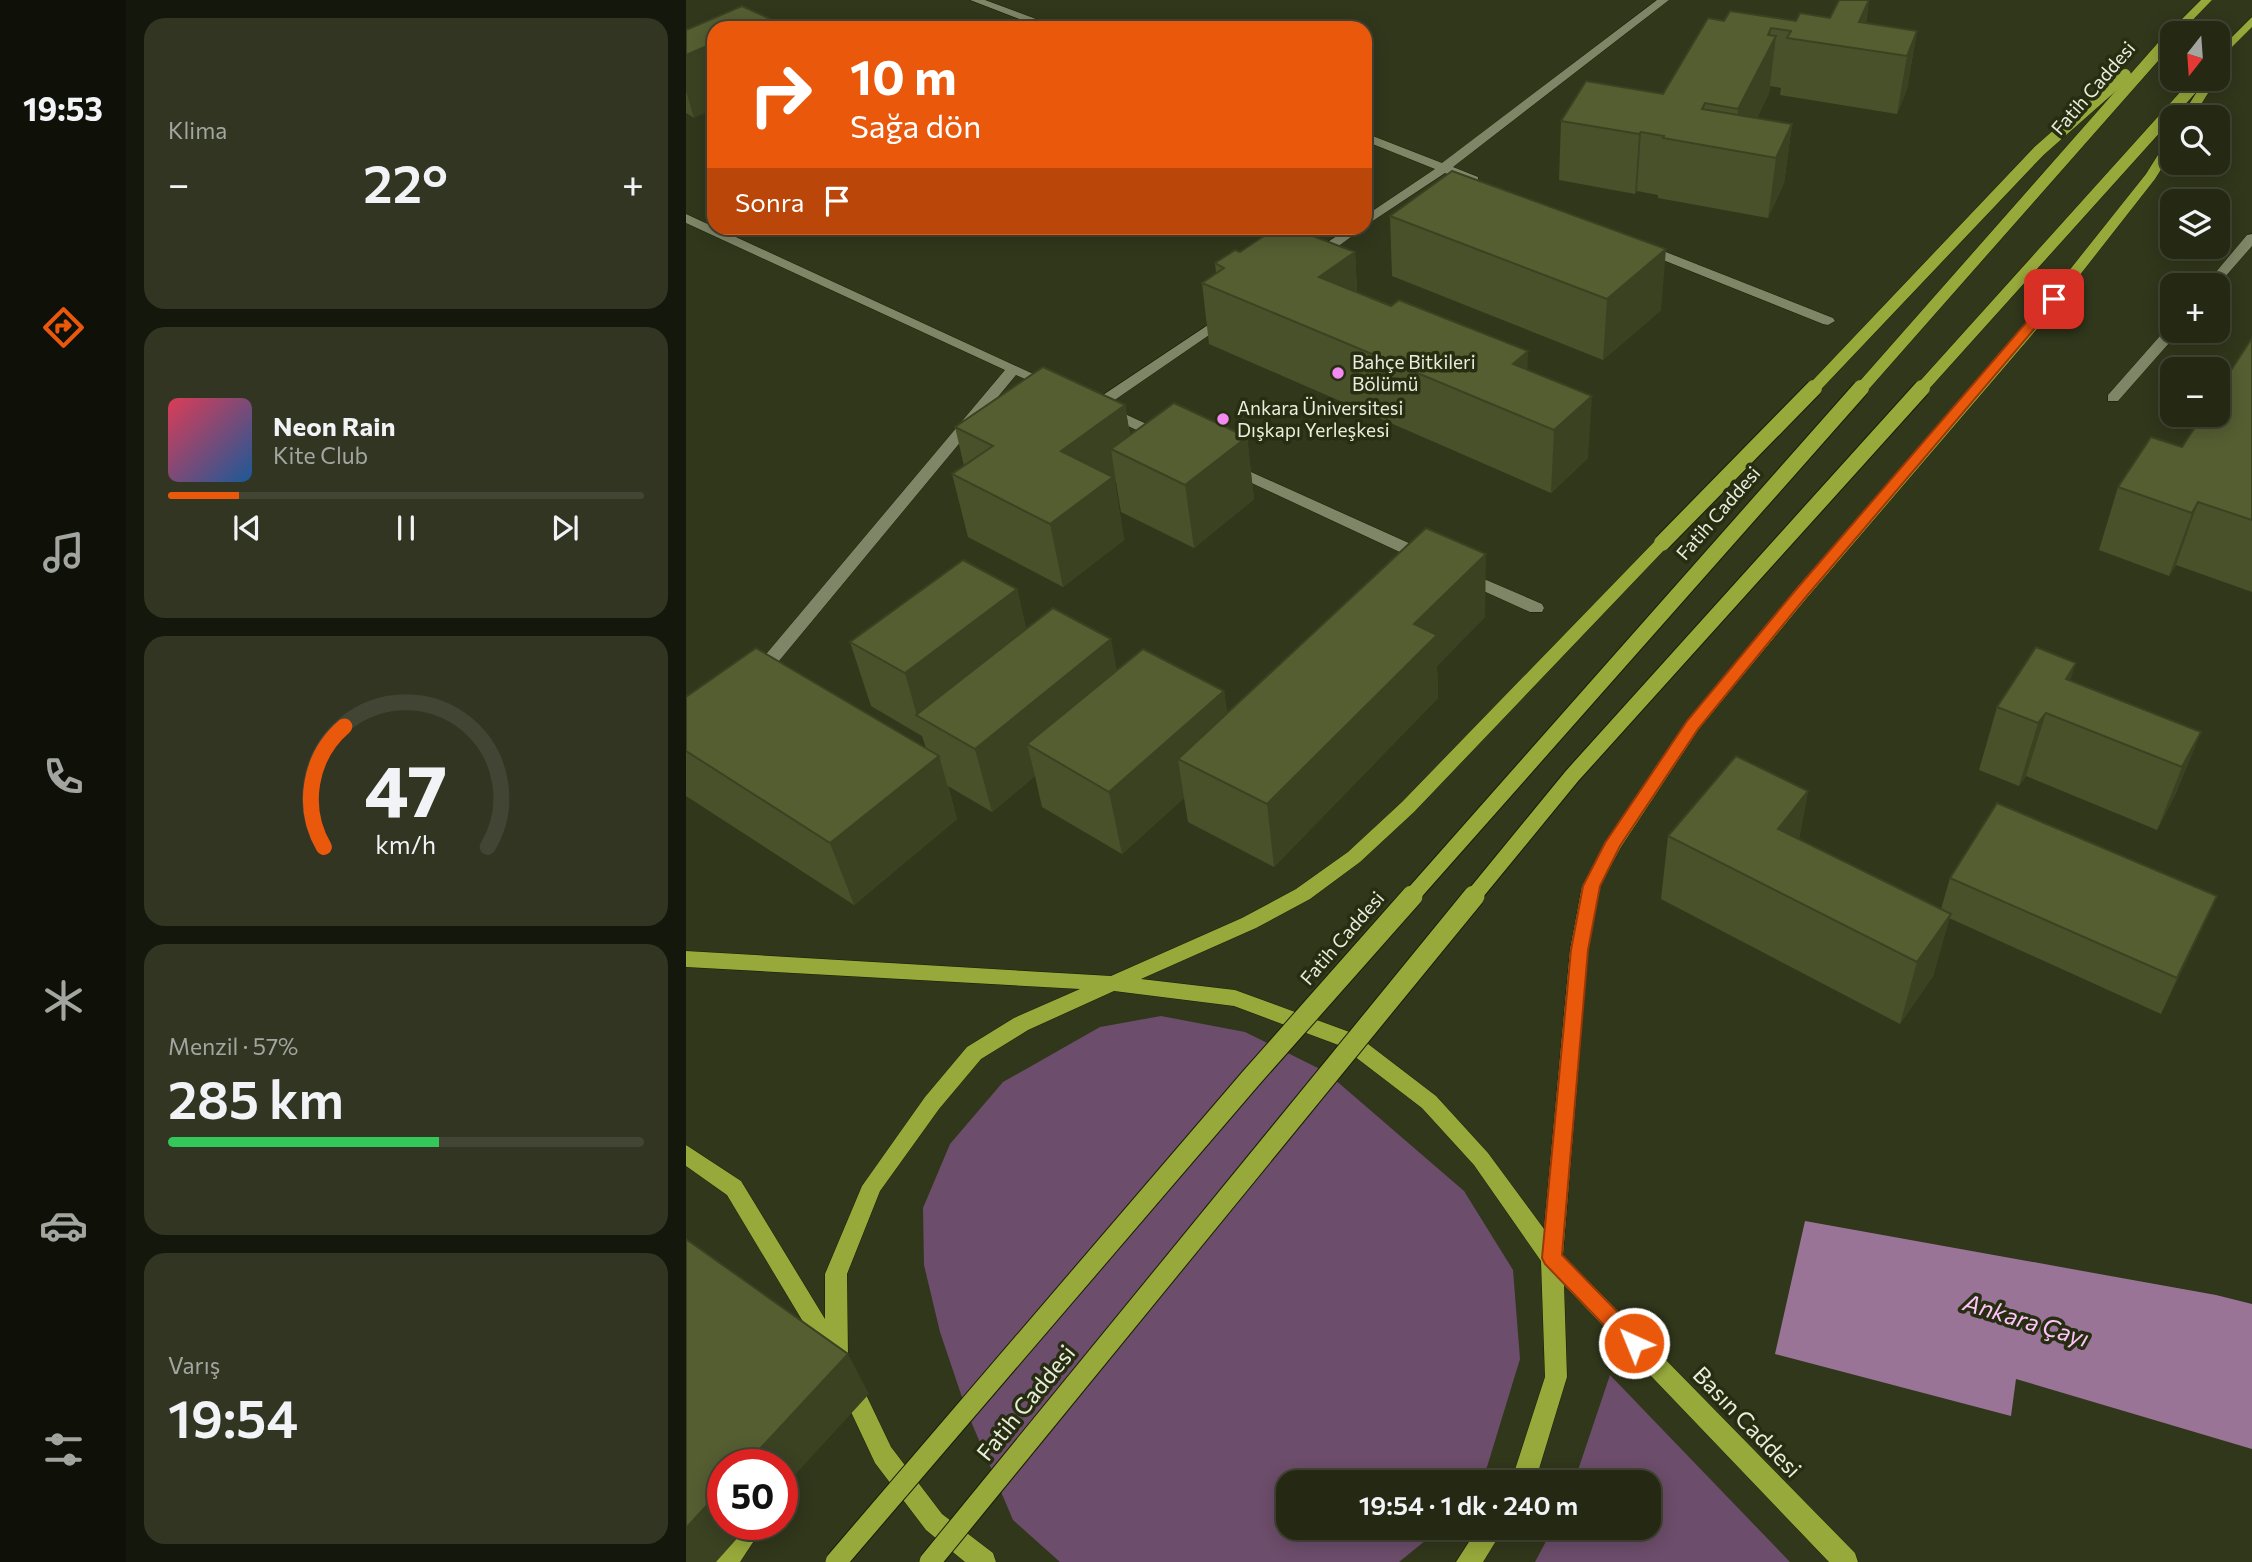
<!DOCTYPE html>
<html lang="tr">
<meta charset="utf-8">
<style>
:root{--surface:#252914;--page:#313522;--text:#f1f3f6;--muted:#a3a6a0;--line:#424534;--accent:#ea580c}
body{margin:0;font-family:Commissioner,sans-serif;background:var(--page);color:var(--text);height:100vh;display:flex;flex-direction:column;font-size:26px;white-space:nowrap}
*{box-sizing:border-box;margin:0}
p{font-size:23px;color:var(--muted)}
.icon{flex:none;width:38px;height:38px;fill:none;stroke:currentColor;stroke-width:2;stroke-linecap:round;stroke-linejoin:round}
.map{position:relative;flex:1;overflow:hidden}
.sheet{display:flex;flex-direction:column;gap:18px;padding:18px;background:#14170b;width:560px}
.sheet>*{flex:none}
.banner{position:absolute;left:21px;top:21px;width:665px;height:214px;border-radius:21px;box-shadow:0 4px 18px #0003,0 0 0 2px var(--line);background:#ea580c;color:#fff;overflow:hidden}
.needle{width:46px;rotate:197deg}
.fabs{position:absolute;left:1474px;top:21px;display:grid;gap:14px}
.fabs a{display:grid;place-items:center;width:70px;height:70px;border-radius:14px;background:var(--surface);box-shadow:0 4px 18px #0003,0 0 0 2px var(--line);font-size:35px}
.speed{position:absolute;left:21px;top:1449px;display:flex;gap:14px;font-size:35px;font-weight:700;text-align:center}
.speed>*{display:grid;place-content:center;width:91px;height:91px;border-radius:50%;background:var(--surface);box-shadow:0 4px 18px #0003,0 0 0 2px var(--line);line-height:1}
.speed .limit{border:10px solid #d22;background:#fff;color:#111}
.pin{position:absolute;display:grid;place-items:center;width:60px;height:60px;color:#fff;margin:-30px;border-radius:14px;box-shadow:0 4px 10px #0006}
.me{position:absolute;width:77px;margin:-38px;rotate:316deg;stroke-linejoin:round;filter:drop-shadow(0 0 5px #0008)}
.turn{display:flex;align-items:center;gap:24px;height:147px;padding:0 28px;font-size:32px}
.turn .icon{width:91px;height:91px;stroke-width:2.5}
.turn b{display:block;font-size:49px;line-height:60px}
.then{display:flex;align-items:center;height:66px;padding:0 28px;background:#0003;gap:14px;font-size:26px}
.big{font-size:52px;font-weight:600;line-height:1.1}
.sheet .widget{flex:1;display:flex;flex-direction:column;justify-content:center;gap:10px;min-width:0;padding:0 24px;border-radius:21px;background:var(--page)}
.sheet .dial{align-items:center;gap:0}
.dial svg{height:182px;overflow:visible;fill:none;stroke:var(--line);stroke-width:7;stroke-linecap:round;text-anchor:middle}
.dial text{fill:var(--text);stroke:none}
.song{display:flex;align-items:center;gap:21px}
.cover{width:84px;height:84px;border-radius:10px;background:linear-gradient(135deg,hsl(350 70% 55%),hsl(210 70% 35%))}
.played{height:7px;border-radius:4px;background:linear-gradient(90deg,var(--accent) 15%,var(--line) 15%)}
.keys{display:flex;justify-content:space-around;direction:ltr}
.heat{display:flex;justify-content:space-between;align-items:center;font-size:38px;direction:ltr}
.charge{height:10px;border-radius:5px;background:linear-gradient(90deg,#34c759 57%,var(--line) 0)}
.trip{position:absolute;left:590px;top:1470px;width:385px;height:70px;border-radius:21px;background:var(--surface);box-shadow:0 4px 18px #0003,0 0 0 2px var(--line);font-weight:600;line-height:70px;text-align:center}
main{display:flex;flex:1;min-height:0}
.menu{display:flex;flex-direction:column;width:126px;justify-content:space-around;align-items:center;background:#0f1008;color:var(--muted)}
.menu .icon{width:49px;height:49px}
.menu .selected{color:var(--accent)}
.menu b{font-size:32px;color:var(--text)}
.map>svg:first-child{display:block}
.green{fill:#6c4d6b}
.water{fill:#997497}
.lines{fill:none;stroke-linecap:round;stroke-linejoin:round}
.minor-casing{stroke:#191e03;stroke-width:1}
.major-casing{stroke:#191e03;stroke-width:1}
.minor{fill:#7e8667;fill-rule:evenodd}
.major{fill:#97a93b;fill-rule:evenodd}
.major-bridge-far2-casing{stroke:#191e03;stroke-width:13;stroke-linecap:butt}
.major-bridge-far1-casing{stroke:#191e03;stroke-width:18;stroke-linecap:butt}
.major-bridge-casing{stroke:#191e03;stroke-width:23;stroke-linecap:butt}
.major-bridge-far2{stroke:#97a93b;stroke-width:12}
.major-bridge-far1{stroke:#97a93b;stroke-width:16}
.major-bridge{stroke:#97a93b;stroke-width:21}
.wall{fill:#48512a}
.shaded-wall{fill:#3b4222}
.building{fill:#545e31;stroke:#3b4222;stroke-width:2}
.route{fill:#ea580c;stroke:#983908;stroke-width:2}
.poi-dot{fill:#f38af1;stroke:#272d11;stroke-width:2.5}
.labels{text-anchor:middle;stroke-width:7;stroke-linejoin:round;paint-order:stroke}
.street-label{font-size:19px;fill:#e9eddc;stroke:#272d11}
.poi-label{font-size:19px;fill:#e9eddc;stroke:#272d11;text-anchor:start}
.near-street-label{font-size:23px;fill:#e9eddc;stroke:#272d11}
.near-water-label{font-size:24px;font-style:italic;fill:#fec4fb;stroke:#272d11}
</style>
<main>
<nav class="menu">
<b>19:53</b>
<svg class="icon selected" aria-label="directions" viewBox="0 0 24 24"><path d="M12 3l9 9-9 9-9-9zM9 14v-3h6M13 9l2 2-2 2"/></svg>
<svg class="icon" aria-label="music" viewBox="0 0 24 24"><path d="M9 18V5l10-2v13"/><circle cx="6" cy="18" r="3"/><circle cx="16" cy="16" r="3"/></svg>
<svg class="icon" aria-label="phone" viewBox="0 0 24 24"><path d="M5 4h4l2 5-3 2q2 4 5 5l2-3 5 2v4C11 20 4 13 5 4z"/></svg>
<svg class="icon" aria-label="climate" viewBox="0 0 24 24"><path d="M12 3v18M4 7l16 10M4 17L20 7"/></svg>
<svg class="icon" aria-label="car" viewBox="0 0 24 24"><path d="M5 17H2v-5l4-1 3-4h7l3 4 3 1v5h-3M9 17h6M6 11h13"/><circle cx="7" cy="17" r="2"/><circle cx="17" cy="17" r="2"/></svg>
<svg class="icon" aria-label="filters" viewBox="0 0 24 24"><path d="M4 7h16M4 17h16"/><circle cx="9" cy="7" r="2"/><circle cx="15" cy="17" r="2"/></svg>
</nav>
<section class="sheet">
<div class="widget"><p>Klima</p>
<div class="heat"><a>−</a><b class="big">22°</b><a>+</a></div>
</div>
<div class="widget">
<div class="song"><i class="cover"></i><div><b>Neon Rain</b><p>Kite Club</p></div></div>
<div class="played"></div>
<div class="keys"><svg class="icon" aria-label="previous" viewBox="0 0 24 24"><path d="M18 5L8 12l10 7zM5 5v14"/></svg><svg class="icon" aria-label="pause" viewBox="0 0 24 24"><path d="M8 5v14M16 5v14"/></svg><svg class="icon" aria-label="next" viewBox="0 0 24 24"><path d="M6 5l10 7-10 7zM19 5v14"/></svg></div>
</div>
<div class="widget dial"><svg viewBox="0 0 100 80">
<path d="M14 69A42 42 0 1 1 86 69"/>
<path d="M14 69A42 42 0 0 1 23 16" stroke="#ea580c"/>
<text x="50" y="56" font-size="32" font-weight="700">47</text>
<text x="50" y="72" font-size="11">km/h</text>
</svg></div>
<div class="widget"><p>Menzil · 57%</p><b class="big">285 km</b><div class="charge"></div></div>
<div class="widget"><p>Varış</p><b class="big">19:54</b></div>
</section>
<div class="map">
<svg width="1566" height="1562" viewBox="0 0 1566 1562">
<rect width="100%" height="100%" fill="#31371b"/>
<g class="green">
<path d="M475 1016 559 1032 640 1072 778 1191 827 1270 834 1359 801 1467 789 1482H602V1528H755L713 1562H374L327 1520 281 1412 254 1332 238 1265 237 1208 264 1144 317 1082 414 1027Z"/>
<path d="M924 1375 1104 1562H849L867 1528H962V1482H888Z"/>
</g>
<path class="water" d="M1119 1221 1530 1295 1566 1304V1449L1330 1379 1325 1416 1089 1354Z"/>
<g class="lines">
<g class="minor-casing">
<g id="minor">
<path d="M284 0H299L374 28H357Z"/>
<path d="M971 0H983L767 167 792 177V183H784L759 173 679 226V216L749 169 679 141V133L756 163Z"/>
<path d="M0 214 371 385 369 388H359L330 375 78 679 72 681 64 675 66 671 319 370 0 223Z"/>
<path d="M663 228H677L635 259H625V253Z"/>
<path d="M1566 234V246L1531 286 1519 285 1561 235Z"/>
<path d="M957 243 1147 318 1149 321 1142 325 1137 324 952 250 951 247Z"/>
<path d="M540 313 547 317 545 320 417 408H426L480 433 482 436 480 439H470L416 414 415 409H405V403Z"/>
<path d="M1486 327V331H1493L1491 334 1432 401H1422V395L1481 328Z"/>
<path d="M545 463 745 553 747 557 745 561H733L540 471 538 468 540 465Z"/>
<path d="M777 570 856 604 858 608 856 612H844L771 579 769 575 771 571Z"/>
</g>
</g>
<g class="major-casing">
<g id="major">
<path d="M1515 0H1526L1494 33 1484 35V31Z"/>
<path d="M1566 17V27L1531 62V52Z"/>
<path d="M1519 79H1531L1507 117H1495Z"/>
<path d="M1486 138V152L1469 179 1357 322 1120 599 1013 729 935 847 914 886 902 950 877 1255 1169 1553 1172 1562H1143L878 1285 881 1377 849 1482H825L859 1377 855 1261 788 1165 736 1108 655 1046 548 1006 428 991 342 1030 295 1059 253 1109 194 1191 161 1274 162 1357 205 1447 256 1514 307 1553 310 1562H279L240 1530 189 1463 143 1365 41 1195 0 1166V1145L55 1181 139 1319V1274L176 1186 239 1097 281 1047 328 1018 394 989 0 967V951L425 976 556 918 610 889 662 852 716 802 971 539H981L984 543 981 547 728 812 674 862 624 899 570 928 455 979 549 990 669 1034 750 1096 802 1153 858 1229 884 950 896 886 922 838 1001 721 1108 591 1347 316 1460 174 1482 139Z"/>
<path d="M52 1524H79L54 1562H27Z"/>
<path d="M792 1528H818L797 1562H770Z"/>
</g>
</g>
<use href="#minor" class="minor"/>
<use href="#major" class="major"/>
<g class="major-bridge-far2-casing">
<g id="major-bridge-far2">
<path d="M1126 390 1353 151 1439 75"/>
<path d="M1174 390 1486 36"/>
<path d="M1234 390 1514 79"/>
</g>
</g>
<g class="major-bridge-far1-casing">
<g id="major-bridge-far1">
<path d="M976 543 1128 388"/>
<path d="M724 898 1175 388"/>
<path d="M786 898 886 776 1236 388"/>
</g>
</g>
<g class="major-bridge-casing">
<g id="major-bridge">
<path d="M150 1562 565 1078 726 896"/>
<path d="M244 1562 788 896"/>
</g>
</g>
<use href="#major-bridge-far2" class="major-bridge-far2"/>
<use href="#major-bridge-far1" class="major-bridge-far1"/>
<use href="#major-bridge" class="major-bridge"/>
</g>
<g class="wall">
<path d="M1183 0 1180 23 1231 31 1221 89 1211 114 1094 95 1095 88 1084 86 1083 93 1071 118 1106 124 1098 183 1082 218 972 198V195L951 191 949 194 873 180 875 121 977 94 1038 21H1110L1144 18Z"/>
<path d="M0 30 8 118 0 113Z"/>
<path d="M704 216 975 310 917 360 706 276Z"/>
<path d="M554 252H669L671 292 842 370 902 458 865 493 523 344 516 283 530 273 529 263Z"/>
<path d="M1566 338V592L1490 565 1483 576 1413 550 1432 487 1496 447Z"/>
<path d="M439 405 444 435 561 437 568 499 508 548 435 512 430 482 429 483 438 540 377 587 282 537 266 474 278 466 269 427Z"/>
<path d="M331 589 340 629 431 670 538 691 541 713 799 617 751 666 752 698 588 867 502 822 498 798 436 854 356 807 349 776 306 812 262 786 271 819 168 905 0 796V697L240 748 236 736 185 706 164 642Z"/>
<path d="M1384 681 1515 732 1489 795 1471 830 1340 776 1333 786 1293 770 1311 707Z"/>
<path d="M1122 791 1113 839 1255 909 1264 878 1531 896 1475 1014 1263 918 1247 976 1214 1024 975 899 982 836Z"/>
</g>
<g class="shaded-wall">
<path d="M1183 0 1176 49 1173 22Z"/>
<path d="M84 19 86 28H63Z"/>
<path d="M1085 28 1082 52 1090 36 1083 93 1054 152 1048 151 1052 109Z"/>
<path d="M1231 31 1221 89 1211 114 1221 56Z"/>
<path d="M28 43V109L8 118 0 91V55Z"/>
<path d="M1106 124 1098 183 1082 218 1090 158Z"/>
<path d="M955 132 951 191 949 194 953 134Z"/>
<path d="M980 249 975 310 917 360 921 299Z"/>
<path d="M669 252 672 313 633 277Z"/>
<path d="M842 351 840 414 827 364Z"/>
<path d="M906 396 902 458 865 493 868 430Z"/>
<path d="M439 405 448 460 425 449 430 482 429 483 438 540 377 587 364 524 375 451Z"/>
<path d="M561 437 568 499 508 548 499 485Z"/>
<path d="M1512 502 1490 565 1483 576 1506 513Z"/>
<path d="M800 554 799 617 751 666 752 698 588 867 581 804 728 624Z"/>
<path d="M331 589 345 652 231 716 219 673Z"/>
<path d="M425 639 437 702 341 744 349 776 306 812 289 749Z"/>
<path d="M1390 663 1372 718 1380 679Z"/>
<path d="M538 691 547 754 492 759 498 798 436 854 423 792Z"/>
<path d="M1360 713 1340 776 1333 786 1352 723Z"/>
<path d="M1515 732 1489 795 1471 830 1496 767Z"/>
<path d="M253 756 271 819 168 905 144 843Z"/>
<path d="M1122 791 1110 854 1092 829Z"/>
<path d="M1531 896 1515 931 1475 1014 1491 978Z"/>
<path d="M1265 914 1247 976 1214 1024 1231 962Z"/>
<path d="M162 1354 183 1394 96 1489V1465H59Z"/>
<path d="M37 1488V1524H64L30 1562H0V1528Z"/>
</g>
<g class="building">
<path d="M1153 0H1183L1173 22 1231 31 1221 56 1101 38 1105 31 1085 28 1082 35 1090 36 1052 109 1019 103 1016 109 1106 124 1090 158 977 138 978 136 955 132 953 134 875 121 900 81 977 94 1022 18 1038 21 1044 11 1110 21 1114 13 1144 18Z"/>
<path d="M56 6 84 19 63 28H28V43L0 55V30Z"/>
<path d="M766 171 980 249 921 299 704 216Z"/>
<path d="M590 228H606L669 252 633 277 705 306 713 300 842 351 827 364 906 396 868 430 516 283 538 268 529 263 549 250 554 252Z"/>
<path d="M1566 338V520L1512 502 1506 513 1432 487 1465 437 1496 447 1517 415H1531V392Z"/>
<path d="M357 367 439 405 375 451 427 477 364 524 266 474 307 446 269 427Z"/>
<path d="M488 403 561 437 499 485 425 449Z"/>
<path d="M740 528 800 554 728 624 751 635 581 804 492 759Z"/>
<path d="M277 560 331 589 219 673 164 642Z"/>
<path d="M367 608 425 639 289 749 230 715Z"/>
<path d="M1350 647 1390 663 1380 679 1515 732 1496 767 1360 713 1352 723 1311 707Z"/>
<path d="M70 648 253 756 144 843 0 751V697Z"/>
<path d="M457 649 538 691 423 792 341 744Z"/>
<path d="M1050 756 1122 791 1092 829 1265 914 1231 962 982 836Z"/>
<path d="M1311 803 1531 896 1491 978 1264 878Z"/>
<path d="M0 1239 162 1354 59 1465H37V1488L0 1528Z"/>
</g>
<path class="route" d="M1368 295 1372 296V301L1119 598 1012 729 934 846 914 886 902 950 876 1255 955 1336 958 1343 955 1349 948 1352 941 1349 859 1264 856 1258 885 950 897 886 919 843 1001 721 1108 592 1363 296Z"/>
<g class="poi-dot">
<circle cx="652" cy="373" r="7"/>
<circle cx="537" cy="419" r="7"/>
</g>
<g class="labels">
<g class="street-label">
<text transform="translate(1407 88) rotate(-49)" y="7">Fatih Caddesi</text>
<text transform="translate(1032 513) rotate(-49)" y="7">Fatih Caddesi</text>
<text transform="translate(656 938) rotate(-49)" y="7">Fatih Caddesi</text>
</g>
<g class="poi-label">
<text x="666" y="369">Bahçe Bitkileri<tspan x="666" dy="22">Bölümü</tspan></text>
<text x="551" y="415">Ankara Üniversitesi<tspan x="551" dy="22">Dışkapı Yerleşkesi</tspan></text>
</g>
<g class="near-street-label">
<text transform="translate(340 1403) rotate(-51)" y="8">Fatih Caddesi</text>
<text transform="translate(1061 1422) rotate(46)" y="8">Basın Caddesi</text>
</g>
<g class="near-water-label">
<text transform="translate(1340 1321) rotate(17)" y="8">Ankara Çayı</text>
</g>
</g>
</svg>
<div class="fabs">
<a><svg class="needle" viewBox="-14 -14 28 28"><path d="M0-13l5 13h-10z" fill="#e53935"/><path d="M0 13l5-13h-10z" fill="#a3a6a0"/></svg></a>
<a><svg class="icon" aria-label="search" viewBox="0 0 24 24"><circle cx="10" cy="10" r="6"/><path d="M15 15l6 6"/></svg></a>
<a><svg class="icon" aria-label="layers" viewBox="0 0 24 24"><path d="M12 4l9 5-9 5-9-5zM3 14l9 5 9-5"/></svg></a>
<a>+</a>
<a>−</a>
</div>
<div class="speed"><div class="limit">50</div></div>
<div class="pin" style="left:1368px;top:299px;background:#d93025"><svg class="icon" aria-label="arrive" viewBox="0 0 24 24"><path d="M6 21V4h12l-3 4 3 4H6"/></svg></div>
<svg class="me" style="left:948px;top:1343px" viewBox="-20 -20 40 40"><circle r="17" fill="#ea580c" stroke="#fff" stroke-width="3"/><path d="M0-11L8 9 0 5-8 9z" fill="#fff"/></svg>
<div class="trip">19:54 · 1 dk · 240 m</div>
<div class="banner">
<div class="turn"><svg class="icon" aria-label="right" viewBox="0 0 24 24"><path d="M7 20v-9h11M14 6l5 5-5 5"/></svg><div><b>10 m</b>Sağa dön</div></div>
<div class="then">Sonra<svg class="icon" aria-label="arrive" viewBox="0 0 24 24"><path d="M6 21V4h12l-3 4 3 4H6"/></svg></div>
</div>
</div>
</main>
